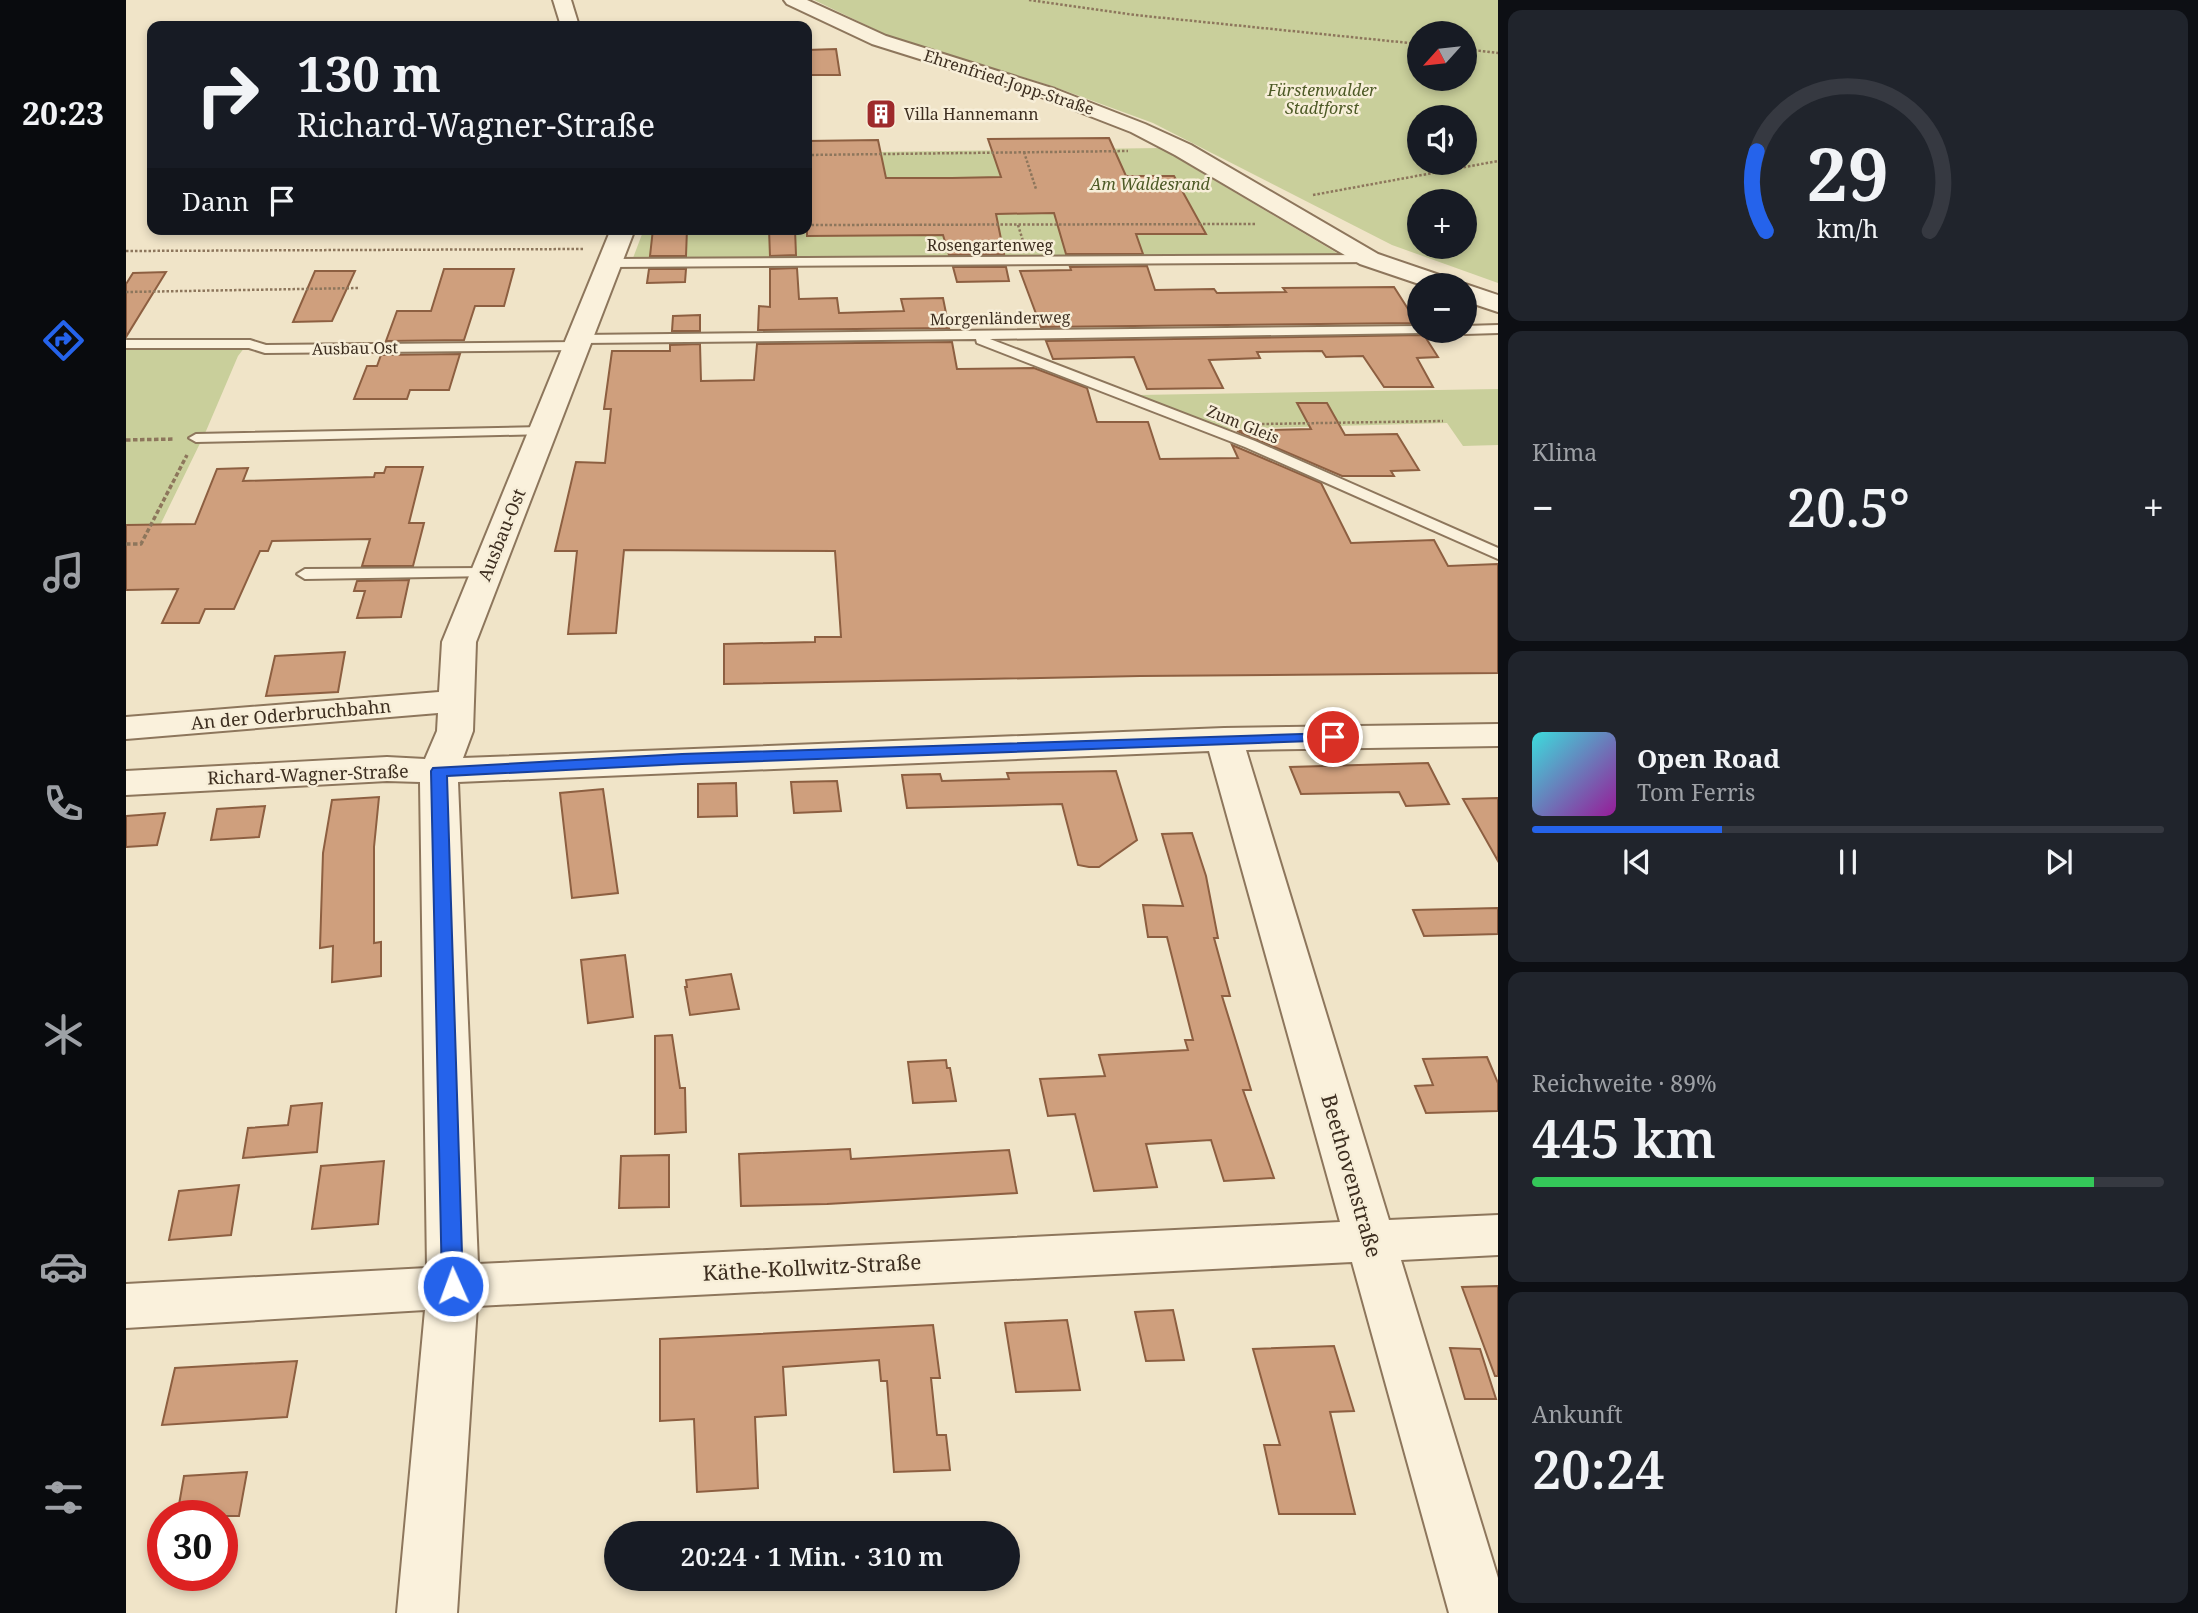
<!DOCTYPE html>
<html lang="de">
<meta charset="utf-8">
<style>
:root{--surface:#171b24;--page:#20242c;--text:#f1f3f6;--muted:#9ea1a6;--line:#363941;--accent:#2563eb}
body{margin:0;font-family:"Noto Serif",serif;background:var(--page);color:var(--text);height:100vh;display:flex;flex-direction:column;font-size:26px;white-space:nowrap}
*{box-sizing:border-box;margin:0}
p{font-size:23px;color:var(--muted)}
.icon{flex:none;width:38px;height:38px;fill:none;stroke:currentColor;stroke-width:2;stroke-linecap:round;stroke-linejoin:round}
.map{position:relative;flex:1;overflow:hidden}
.drawer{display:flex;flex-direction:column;gap:10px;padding:10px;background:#0d0f14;width:700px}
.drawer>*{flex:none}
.top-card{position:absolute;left:21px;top:21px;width:665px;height:214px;border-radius:14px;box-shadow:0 4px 10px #0003;background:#171b24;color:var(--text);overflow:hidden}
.needle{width:46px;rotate:243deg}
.buttons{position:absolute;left:1281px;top:21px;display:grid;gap:14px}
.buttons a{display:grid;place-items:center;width:70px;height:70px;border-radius:50%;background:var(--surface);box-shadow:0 4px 10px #0003;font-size:35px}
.speed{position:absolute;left:21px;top:1500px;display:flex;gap:14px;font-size:35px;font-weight:700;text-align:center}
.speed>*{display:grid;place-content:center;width:91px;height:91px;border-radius:50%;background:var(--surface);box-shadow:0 4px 10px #0003;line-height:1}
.speed .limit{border:10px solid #d22;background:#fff;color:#111}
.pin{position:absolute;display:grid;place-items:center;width:60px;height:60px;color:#fff;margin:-30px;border:4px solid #fff;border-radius:50%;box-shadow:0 2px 7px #0007}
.me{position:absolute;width:77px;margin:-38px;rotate:358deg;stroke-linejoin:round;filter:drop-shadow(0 0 5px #0008)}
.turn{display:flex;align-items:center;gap:24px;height:147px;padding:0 35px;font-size:32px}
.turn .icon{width:91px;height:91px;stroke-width:2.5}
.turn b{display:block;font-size:49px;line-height:60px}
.then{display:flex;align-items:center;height:66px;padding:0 35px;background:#0003;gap:14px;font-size:26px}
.big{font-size:52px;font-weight:600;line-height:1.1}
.drawer .widget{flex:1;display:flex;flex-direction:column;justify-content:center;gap:10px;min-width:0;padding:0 24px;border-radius:14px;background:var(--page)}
.drawer .dial{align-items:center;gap:0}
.dial svg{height:182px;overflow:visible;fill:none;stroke:var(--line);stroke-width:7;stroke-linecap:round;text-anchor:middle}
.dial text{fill:var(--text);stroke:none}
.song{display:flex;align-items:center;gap:21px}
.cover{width:84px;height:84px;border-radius:10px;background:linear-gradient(135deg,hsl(180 70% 55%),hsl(300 70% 35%))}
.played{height:7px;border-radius:4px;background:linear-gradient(90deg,var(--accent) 30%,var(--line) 30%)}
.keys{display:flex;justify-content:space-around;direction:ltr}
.heat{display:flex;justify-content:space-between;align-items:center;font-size:38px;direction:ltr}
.charge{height:10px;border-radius:5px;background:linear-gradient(90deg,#34c759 89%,var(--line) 0)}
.trip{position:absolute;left:478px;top:1521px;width:416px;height:70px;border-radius:35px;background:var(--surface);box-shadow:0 4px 10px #0003;font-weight:600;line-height:70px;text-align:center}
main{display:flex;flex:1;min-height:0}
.tabs{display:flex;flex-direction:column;width:126px;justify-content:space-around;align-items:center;background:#090b0e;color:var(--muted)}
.tabs .icon{width:49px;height:49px}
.tabs .on{color:var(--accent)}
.tabs b{font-size:32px;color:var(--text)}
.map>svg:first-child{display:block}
.green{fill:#c9cf9b;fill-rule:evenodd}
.building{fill:#cf9f7d;stroke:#8d5f41;stroke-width:2}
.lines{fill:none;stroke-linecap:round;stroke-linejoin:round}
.service-casing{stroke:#8d765c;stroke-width:4}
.minor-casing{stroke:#8d765c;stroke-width:4}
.path-far1{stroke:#8d765c;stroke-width:2.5;stroke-dasharray:2.5 2;stroke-linecap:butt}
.path{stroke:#8d765c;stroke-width:3.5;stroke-dasharray:4.5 2.5;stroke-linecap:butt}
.service{fill:#faf1dc;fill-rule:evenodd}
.minor{fill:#faf1dc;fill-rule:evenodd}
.route{fill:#2563eb;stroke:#184099;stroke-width:2}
.labels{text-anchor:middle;stroke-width:5;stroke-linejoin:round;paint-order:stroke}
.far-street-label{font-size:16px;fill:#3d2e20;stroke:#f7eed8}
.far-park-label{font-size:16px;font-style:italic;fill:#4d5a26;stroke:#f7eed8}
.far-poi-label{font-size:16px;fill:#3d2e20;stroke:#f7eed8;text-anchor:start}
.street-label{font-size:18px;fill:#3d2e20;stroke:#f7eed8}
.near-street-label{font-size:21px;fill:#3d2e20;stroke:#f7eed8}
</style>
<main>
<nav class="tabs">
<b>20:23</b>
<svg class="icon on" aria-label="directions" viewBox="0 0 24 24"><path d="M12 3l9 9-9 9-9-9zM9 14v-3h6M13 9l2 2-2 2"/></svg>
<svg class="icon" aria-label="music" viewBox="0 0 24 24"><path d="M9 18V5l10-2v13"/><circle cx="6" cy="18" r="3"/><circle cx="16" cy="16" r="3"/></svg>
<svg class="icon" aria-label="phone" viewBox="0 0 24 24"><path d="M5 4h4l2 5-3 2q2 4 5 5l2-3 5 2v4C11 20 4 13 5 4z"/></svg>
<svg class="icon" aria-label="climate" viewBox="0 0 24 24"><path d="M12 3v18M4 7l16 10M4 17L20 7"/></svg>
<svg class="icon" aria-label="car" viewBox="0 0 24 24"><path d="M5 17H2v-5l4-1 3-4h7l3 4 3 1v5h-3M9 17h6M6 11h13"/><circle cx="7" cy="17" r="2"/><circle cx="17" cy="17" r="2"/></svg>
<svg class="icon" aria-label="filters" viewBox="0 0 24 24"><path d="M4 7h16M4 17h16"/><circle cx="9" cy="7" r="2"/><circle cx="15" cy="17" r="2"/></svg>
</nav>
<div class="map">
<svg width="1372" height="1613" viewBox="0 0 1372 1613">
<rect width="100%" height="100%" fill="#f0e4c8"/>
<g class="green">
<path d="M688 0H1372V283L1266 245 1027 123 926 86 767 38ZM1339 33V79H1293V33ZM1339 117V163H1293V117ZM1339 201V247H1293V201Z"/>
<path d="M1034 148 1216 256 507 258 518 229H681V223L800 222 789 188H681V153Z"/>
<path d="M119 347 112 356 80 431 22 550 0 552V349Z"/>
<path d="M1372 389V445L1337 446 1321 423 1098 429 1012 395Z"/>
</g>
<g class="building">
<path d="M710 49 714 75H681V50Z"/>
<path d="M983 138 1000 176H1048L1080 234H1010L1017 254H940L928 213 870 214 878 254 823 255 817 235 681 236V141L752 140 760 178H826L875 177 862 139Z"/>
<path d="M527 229H561L560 256H524Z"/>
<path d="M643 229H669L670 255 644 256Z"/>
<path d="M1021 266 1029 290 1088 289 1091 293 1160 292 1157 288 1268 287 1291 323 915 327 894 271 945 270 944 267Z"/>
<path d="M827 267H880L883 281 831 282Z"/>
<path d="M671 268 673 299 711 298 713 313 778 311 775 299 817 298 823 328 632 330 633 306 644 307V269Z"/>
<path d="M318 269H388L378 306H349L338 340 260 341 271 311H305Z"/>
<path d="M523 269H560L559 282 521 283Z"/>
<path d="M189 271H229L206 321 167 322Z"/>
<path d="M40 272 0 337V284L7 273Z"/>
<path d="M574 315V331H546L547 316Z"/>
<path d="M1298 335 1312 357 1291 358 1307 387H1258L1237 356 1200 357 1196 351 1131 352 1134 358 1083 360 1097 388 1021 389 1008 357 927 359 920 341Z"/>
<path d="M826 342 831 369 908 368 961 388 971 422H1022L1034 459 1112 458 1106 445 1195 483 1225 543 1308 540 1322 566 1372 564V673L1014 676 598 684V644L689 642V637H715L709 551 498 550 490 633 442 634 451 551H429L450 462 479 463 485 409H478L486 351H544V345L574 344 575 381 628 380 631 344Z"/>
<path d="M334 354 323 390H284L281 399H228L241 366H251L255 355Z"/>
<path d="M1171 403H1201L1219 435 1271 434 1293 470 1265 471 1268 476H1216L1111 431 1185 429Z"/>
<path d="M260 467H297L283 523H298L287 566H236L244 539 146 541 142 551H134L108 609H79L73 623H36L52 589 0 590V525L69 524 91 469 122 468 117 481 248 477 249 473H258Z"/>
<path d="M283 580 275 617 231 618 239 591H228L231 581Z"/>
<path d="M219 652 212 692 140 696 149 656Z"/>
<path d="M1302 763 1323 804 1280 806 1273 792 1175 794 1164 767Z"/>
<path d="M990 771 1011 840 973 867H963L952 865 936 804 781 808 776 775 814 774 816 781 883 779 881 773Z"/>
<path d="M711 781 715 811 668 813 665 782Z"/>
<path d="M610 783 611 816 572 817V784Z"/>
<path d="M477 789 492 893 446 898 434 793Z"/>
<path d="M253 797 248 847V943L255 942V976L206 982 207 946 194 948 197 853 206 800Z"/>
<path d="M1372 798V861L1337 799Z"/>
<path d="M139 806 133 837 85 840 91 809Z"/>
<path d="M39 813 31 845 0 847V816Z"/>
<path d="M1066 833 1080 876 1092 938H1088L1104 996H1096L1125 1090H1117L1148 1178 1098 1181 1085 1140 1020 1144 1031 1187 968 1191 949 1114 922 1116 914 1079 979 1076 973 1055 1062 1050 1059 1040H1067L1041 937H1022L1017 905 1057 906 1036 834Z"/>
<path d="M1372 908V934L1298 936 1287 910Z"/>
<path d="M499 955 507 1017 462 1023 455 960Z"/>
<path d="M605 974 613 1009 564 1015 559 987H561L560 980Z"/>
<path d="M546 1035 554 1088H559L560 1132 529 1134V1036Z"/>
<path d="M1361 1057 1372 1083V1111L1300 1113 1289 1086 1307 1085 1297 1059Z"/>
<path d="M820 1060 821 1068H824L830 1101 787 1103 782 1062Z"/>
<path d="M196 1103 191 1152 117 1158 122 1128 162 1125 165 1106Z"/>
<path d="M724 1149 725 1159 883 1150 891 1193 701 1204 615 1206 613 1154Z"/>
<path d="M543 1155V1207L493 1208 495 1156Z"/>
<path d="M258 1161 252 1224 186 1229 195 1166Z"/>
<path d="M113 1185 105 1235 43 1240 53 1191Z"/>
<path d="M1372 1286V1376H1369L1336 1287Z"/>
<path d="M1047 1310 1058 1360 1020 1361 1009 1312Z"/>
<path d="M941 1320 954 1390 890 1392 879 1323Z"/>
<path d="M807 1325 814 1378H805L811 1435H820L824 1470 768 1472 761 1381H755L753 1360 657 1367 660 1415 629 1417 632 1488 571 1492 568 1419 534 1421V1339Z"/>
<path d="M1208 1346 1228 1411 1204 1412 1229 1514H1153L1138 1445H1154L1127 1349Z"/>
<path d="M1324 1348 1354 1349 1370 1399H1339Z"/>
<path d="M171 1361 161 1417 36 1425 49 1368Z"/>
<path d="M121 1472 113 1516H51L58 1476Z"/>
</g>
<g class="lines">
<g class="service-casing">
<g id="service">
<path d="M1243 255 1249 259 1247 262 485 267 479 263 485 259Z"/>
<path d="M1372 325V333L1339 334 1333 331H1339V326Z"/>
<path d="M1293 326V331H1299L1298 333 864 339 1129 441 1372 548V559L1119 447 851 343 850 339 456 343 459 346 452 350 139 353 123 348H0V340H124L140 345 450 342 447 339 454 335Z"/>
<path d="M416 427 423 431 421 434 70 442 63 438 70 434Z"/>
<path d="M360 568 366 570 368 573 366 576 179 579 171 574 179 569Z"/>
</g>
</g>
<g class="minor-casing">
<g id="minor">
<path d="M427 0H445L453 26H435Z"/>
<path d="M658 0H681L760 36 929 89 1019 124 1065 145 1252 254 1328 280 1331 285H1296L1234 264 1049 155 1005 132 915 97 746 44 661 4Z"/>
<path d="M485 229H509L350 642 347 731 337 758 1098 728 1372 724V746L1120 750 1263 1220 1372 1215V1255L1275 1260 1372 1578V1613H1323L1226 1262 351 1306 331 1613H271L299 1310 0 1328V1284L301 1268 294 782 261 781 0 795V771L261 757 299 759 311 731 312 713 0 739V717L313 692 316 642ZM1083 751 1214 1222 352 1264 332 782Z"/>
<path d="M1339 284 1372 295V312L1339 301V285H1336Z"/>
</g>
</g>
<g class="path-far1">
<path d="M903 0 1009 15 1293 44"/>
<path d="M1339 49 1372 53"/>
<path d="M898 152 910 189"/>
<path d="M681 155 1002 151"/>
<path d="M1187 195 1372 161"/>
<path d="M681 225 1131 224"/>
<path d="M892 225 897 241"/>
<path d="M0 251 458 249"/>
<path d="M0 292 234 288"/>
<path d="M1136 424 1317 421"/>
</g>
<g class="path">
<path d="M0 440 49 439"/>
<path d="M0 544H15L61 455"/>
</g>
<use href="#service" class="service"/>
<use href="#minor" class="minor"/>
</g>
<path class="route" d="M1207 733 1213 734 1215 737 1213 740 556 764 321 776 337 1286 334 1292 327 1294 319 1292 316 1286 305 771 307 768 556 754Z"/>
<defs>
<g id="building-square" transform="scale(1.575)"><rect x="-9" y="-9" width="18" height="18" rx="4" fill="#9e2a2b" stroke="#f7eed8"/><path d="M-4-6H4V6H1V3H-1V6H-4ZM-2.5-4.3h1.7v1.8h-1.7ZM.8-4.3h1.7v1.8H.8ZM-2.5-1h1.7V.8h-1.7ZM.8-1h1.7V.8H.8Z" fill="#fff"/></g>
</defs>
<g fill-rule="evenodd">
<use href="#building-square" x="755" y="114"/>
</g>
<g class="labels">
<g class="far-street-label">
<text transform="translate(883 82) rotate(18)" y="6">Ehrenfried-Jopp-Straße</text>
<text x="864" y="251">Rosengartenweg</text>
<text transform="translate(874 318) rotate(-1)" y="6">Morgenländerweg</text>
<text transform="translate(229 348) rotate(-1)" y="6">Ausbau Ost</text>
<text transform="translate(1117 424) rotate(22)" y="6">Zum Gleis</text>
</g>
<g class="far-park-label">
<text x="1196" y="96">Fürstenwalder<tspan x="1196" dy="18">Stadtforst</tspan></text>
<text x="1024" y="190">Am Waldesrand</text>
</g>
<g class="far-poi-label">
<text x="778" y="120">Villa Hannemann</text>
</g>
<g class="street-label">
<text transform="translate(376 535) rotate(-68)" y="6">Ausbau-Ost</text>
<text transform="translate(165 715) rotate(-5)" y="6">An der Oderbruchbahn</text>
<text transform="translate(182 775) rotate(-2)" y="6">Richard-Wagner-Straße</text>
</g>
<g class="near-street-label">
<text transform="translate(1225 1176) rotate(74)" y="7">Beethovenstraße</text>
<text transform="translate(686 1268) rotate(-3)" y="7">Käthe-Kollwitz-Straße</text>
</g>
</g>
</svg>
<div class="buttons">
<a><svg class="needle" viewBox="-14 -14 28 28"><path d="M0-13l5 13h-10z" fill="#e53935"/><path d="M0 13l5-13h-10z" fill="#9ea1a6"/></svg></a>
<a><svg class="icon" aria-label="sound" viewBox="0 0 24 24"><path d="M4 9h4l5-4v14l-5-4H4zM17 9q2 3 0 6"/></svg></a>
<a>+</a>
<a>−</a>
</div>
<div class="speed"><div class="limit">30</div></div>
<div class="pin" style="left:1207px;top:737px;background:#d93025"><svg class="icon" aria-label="arrive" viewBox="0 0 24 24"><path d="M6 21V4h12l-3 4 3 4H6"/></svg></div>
<svg class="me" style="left:327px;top:1286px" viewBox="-20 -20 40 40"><circle r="17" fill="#2563eb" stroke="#fff" stroke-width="3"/><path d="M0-11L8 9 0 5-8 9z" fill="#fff"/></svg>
<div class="trip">20:24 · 1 Min. · 310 m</div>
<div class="top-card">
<div class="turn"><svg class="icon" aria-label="right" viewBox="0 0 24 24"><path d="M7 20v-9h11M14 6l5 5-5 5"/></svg><div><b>130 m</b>Richard-Wagner-Straße</div></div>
<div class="then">Dann<svg class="icon" aria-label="arrive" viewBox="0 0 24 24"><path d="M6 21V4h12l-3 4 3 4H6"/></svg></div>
</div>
</div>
<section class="drawer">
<div class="widget dial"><svg viewBox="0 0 100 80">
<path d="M14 69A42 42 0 1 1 86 69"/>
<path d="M14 69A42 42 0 0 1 10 34" stroke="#2563eb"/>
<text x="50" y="56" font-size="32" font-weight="700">29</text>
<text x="50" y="72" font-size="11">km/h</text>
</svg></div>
<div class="widget"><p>Klima</p>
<div class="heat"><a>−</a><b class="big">20.5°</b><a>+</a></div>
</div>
<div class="widget">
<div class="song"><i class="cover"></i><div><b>Open Road</b><p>Tom Ferris</p></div></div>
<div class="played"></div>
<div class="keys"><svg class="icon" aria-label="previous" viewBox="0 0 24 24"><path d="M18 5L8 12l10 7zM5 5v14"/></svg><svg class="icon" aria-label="pause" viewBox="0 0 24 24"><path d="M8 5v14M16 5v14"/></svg><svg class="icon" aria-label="next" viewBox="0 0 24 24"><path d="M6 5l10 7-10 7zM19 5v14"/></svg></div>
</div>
<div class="widget"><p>Reichweite · 89%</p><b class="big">445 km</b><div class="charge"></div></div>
<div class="widget"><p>Ankunft</p><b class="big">20:24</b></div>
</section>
</main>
